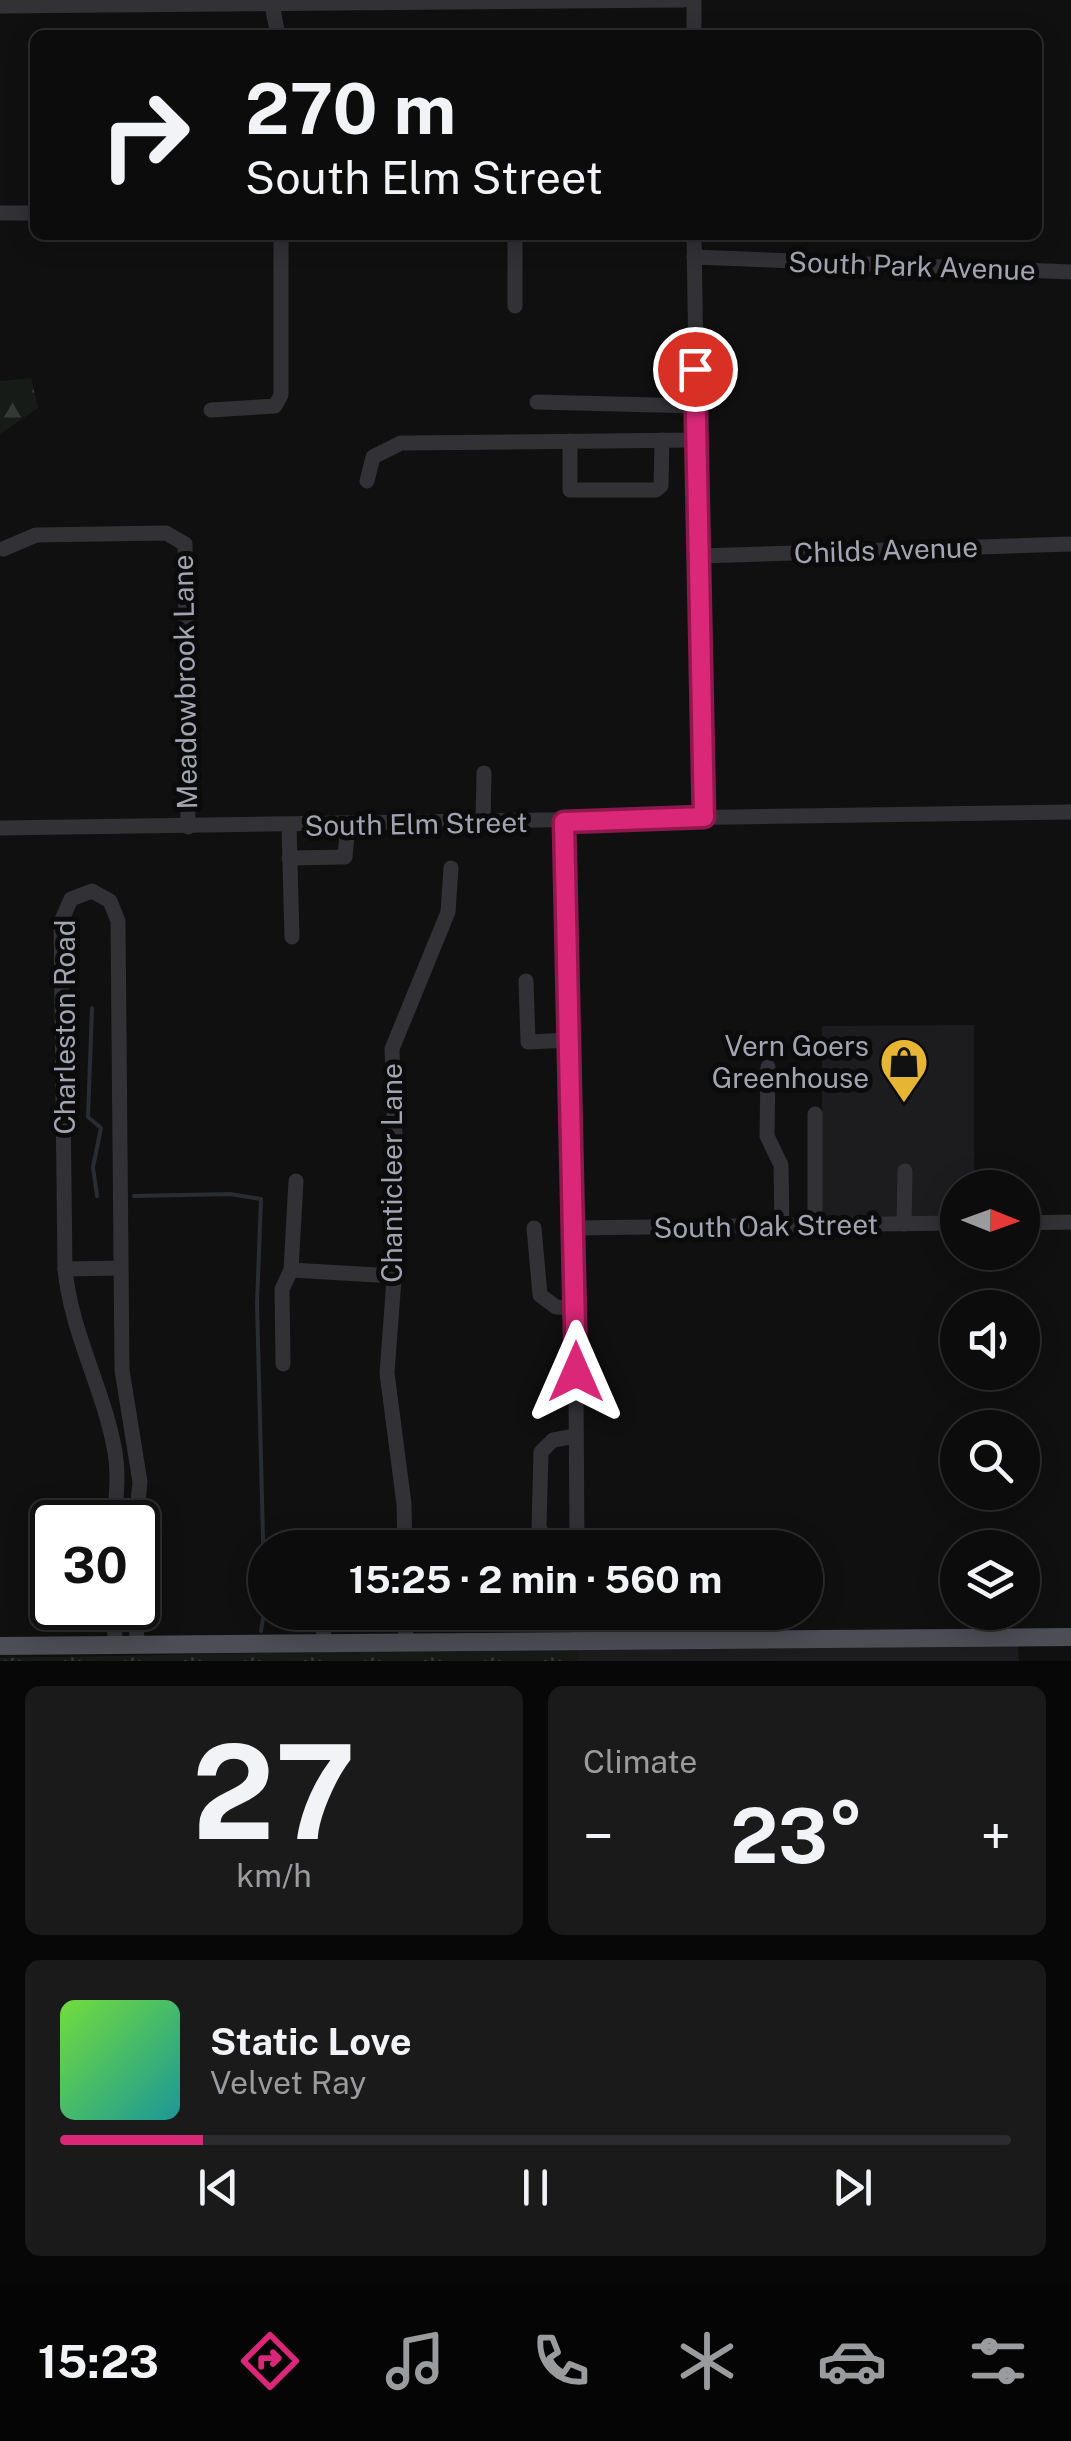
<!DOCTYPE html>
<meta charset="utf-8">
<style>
:root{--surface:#0c0c0d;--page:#1a1a1b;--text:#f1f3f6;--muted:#9a9b9d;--line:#2c2c2e;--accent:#db2777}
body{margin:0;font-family:"Public Sans",sans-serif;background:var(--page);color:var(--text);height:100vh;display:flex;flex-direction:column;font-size:38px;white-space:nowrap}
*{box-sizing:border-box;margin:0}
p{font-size:32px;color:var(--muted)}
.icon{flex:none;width:55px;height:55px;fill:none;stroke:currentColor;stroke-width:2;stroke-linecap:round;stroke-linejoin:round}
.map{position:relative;height:1661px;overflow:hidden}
.drawer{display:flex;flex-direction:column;gap:25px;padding:25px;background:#070707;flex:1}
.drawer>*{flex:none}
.guide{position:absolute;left:30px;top:30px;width:1012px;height:210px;border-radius:15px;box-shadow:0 5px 25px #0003,0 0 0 2px var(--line);background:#0c0c0d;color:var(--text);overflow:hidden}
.needle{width:65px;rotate:91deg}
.fabs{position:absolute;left:940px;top:1170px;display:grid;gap:20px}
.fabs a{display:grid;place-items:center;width:100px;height:100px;border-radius:50%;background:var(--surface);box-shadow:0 5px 25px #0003,0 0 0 2px var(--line);font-size:50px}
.speed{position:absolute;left:30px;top:1500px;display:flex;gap:20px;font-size:50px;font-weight:700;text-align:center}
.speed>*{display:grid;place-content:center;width:130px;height:130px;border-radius:50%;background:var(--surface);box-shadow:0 5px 25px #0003,0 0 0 2px var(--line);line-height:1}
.speed .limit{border:5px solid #111;border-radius:15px;background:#fff;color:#111}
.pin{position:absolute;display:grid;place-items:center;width:85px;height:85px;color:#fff;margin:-42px;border:5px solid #fff;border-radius:50%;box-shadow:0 2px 10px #0007}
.me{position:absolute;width:110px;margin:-55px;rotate:0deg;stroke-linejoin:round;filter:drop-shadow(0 0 8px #0008)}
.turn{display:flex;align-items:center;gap:35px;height:210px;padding:0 50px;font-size:45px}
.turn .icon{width:130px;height:130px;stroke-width:2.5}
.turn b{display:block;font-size:70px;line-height:85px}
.big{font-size:75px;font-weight:700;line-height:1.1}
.drawer .card{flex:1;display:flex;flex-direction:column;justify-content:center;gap:15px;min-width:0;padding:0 35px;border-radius:15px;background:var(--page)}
.drawer .dial{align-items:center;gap:0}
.dial b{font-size:130px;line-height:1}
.song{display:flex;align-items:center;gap:30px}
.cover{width:120px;height:120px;border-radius:15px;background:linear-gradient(135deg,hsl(100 70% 55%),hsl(180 70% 35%))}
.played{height:10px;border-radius:5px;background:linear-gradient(90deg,var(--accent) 15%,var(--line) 15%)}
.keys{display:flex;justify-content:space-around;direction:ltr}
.heat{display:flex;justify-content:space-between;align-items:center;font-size:55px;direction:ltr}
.drawer .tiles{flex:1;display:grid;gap:25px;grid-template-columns:1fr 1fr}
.card:last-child{grid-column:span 2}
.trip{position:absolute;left:248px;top:1530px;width:575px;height:100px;border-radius:50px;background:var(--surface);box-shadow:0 5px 25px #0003,0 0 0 2px var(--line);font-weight:700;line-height:100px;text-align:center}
.menu{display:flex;height:160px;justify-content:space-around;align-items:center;background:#050505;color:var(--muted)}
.menu .icon{width:70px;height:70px}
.menu .selected{color:var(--accent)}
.menu b{font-size:45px;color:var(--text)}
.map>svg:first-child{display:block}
.built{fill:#1c1c1e}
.grass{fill:url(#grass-tufts)}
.forest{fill:url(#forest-firs)}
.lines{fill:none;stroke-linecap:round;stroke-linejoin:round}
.stream{stroke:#272d33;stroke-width:4}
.minor{stroke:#313136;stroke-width:15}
.major{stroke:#4d4e55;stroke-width:18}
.route-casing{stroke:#8e194d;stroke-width:25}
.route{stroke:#db2777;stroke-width:18}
.labels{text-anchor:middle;stroke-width:10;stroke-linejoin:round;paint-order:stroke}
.street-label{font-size:28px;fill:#a2a5b1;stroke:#0b0b0c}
.poi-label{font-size:28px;fill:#a2a5b1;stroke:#0b0b0c;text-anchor:end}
</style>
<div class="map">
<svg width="1071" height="1661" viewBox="0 0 1071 1661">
<defs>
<pattern id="grass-tufts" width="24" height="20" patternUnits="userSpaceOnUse" patternTransform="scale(2.5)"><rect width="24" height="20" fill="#161b17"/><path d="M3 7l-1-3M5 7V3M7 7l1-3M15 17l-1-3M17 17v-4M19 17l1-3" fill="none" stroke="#353936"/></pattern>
<pattern id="forest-firs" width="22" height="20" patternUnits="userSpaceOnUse" patternTransform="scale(2.5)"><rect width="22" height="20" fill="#161b17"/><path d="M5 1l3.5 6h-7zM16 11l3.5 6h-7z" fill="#353936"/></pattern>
</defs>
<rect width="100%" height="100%" fill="#101011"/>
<g class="built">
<path d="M974 1025V1187L958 1188 957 1221 822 1222V1026Z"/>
<path d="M1018 1645 1019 1661H578V1647Z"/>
</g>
<path class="grass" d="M578 1647V1661H0V1658Z"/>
<path class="forest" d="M31 378 38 408 0 434V381Z"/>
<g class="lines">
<g class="stream">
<path d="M92 1008 88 1117 101 1128 93 1167 97 1196"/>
<path d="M134 1196 230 1194 261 1199 257 1303 264 1577 261 1589 265 1595"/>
<path d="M261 1631 265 1606"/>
</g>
<g class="minor">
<path d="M271 0 278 35"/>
<path d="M0 6 683 0"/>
<path d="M694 35V0"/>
<path d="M0 213H35"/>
<path d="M694 235 703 817"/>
<path d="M694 257 1071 272"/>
<path d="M515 306V235"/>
<path d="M537 402 695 406"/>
<path d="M211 410 275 406 281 395V235"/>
<path d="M570 441V490H656L661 486 662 440"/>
<path d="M367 481 373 457 401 443 696 440"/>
<path d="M3 549 36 535 166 533 185 544 188 827"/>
<path d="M700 556 1071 544"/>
<path d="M564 822 575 1228 577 1548"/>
<path d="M483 823 484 773"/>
<path d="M289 826 292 937"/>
<path d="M0 828 1071 812"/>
<path d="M289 858 345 857 348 825"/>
<path d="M526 981 528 1042 570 1040"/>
<path d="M768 1067 767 1136 781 1165 782 1226"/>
<path d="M815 1114V1225"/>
<path d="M296 1181 291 1270 394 1276"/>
<path d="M1022 1223 1071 1222"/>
<path d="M904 1224 905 1171"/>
<path d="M534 1228 540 1295 556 1307 576 1308"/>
<path d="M575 1228 958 1223"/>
<path d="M65 1269 120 1268"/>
<path d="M283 1364 282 1289 291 1270"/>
<path d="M576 1436 553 1440 541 1452 539 1527 546 1542 577 1544"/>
<path d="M114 1522C116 1498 119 1476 115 1452 104 1389 71 1333 65 1269L61 922 71 899 92 891 110 901 118 921 122 1370 140 1482 136 1522"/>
<path d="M405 1548 404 1504 387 1373 398 1227 392 1049 448 912 451 868"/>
<path d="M114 1608 115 1645"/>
<path d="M136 1608 137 1645"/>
<path d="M320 1612 325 1642"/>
<path d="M405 1612 406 1641"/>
<path d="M577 1612 578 1639"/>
</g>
<path class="major" d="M0 1646 1071 1637"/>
</g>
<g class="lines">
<g class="route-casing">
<path id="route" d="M576 1372 564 822 704 817 695 369"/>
</g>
<use href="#route" class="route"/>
</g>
<defs>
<g id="shop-pin" transform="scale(2.5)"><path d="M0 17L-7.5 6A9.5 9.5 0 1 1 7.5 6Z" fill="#e6b533" stroke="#0b0b0c"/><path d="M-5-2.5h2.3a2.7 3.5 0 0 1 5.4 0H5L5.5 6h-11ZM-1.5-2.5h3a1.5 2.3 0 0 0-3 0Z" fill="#111"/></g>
</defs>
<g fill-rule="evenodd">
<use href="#shop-pin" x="904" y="1062"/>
</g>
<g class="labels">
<g class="street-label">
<text transform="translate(912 266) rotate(2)" y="10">South Park Avenue</text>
<text transform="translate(886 550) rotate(-2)" y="10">Childs Avenue</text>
<text transform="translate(185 682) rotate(-91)" y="10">Meadowbrook Lane</text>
<text transform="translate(416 824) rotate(-1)" y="10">South Elm Street</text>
<text transform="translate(65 1027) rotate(-90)" y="10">Charleston Road</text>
<text transform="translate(392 1173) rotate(-90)" y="10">Chanticleer Lane</text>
<text transform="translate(766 1226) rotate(-1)" y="10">South Oak Street</text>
</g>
<g class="poi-label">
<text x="869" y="1056">Vern Goers<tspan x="869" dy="32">Greenhouse</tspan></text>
</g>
</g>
</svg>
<div class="fabs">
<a><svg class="needle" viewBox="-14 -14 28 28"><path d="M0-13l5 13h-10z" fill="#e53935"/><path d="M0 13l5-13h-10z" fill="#9a9b9d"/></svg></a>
<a><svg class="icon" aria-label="sound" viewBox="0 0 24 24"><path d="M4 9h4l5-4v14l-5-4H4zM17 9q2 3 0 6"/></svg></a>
<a><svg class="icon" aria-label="search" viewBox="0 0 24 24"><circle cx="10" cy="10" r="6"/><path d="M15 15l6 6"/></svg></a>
<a><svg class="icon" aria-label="layers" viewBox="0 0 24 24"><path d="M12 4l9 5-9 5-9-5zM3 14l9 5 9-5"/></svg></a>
</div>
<div class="speed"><div class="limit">30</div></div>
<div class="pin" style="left:695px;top:369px;background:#d93025"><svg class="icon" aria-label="arrive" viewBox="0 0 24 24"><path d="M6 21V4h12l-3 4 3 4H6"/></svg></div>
<svg class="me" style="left:576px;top:1372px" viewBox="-20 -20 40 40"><path d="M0-17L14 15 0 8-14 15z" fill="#db2777" stroke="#fff" stroke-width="4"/></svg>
<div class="trip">15:25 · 2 min · 560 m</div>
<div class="guide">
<div class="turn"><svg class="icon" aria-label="right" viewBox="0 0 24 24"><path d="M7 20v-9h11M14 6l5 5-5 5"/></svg><div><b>270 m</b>South Elm Street</div></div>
</div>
</div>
<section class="drawer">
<div class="tiles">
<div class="card dial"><b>27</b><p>km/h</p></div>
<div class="card"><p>Climate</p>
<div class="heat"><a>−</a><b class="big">23°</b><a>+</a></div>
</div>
<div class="card">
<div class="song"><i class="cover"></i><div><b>Static Love</b><p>Velvet Ray</p></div></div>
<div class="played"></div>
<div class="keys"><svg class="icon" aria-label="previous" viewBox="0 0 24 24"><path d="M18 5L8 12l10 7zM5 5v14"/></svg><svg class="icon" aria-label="pause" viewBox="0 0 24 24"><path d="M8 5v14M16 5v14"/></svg><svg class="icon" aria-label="next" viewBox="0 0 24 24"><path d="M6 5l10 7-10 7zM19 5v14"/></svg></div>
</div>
</div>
</section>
<nav class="menu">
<b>15:23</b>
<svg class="icon selected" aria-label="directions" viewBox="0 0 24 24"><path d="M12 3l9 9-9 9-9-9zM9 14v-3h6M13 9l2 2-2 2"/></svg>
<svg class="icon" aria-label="music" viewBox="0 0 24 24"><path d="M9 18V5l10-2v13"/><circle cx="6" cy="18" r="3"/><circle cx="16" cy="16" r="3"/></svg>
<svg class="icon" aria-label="phone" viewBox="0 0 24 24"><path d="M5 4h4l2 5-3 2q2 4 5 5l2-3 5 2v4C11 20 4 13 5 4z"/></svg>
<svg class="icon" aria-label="climate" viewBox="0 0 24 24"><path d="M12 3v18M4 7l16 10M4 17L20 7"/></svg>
<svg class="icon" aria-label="car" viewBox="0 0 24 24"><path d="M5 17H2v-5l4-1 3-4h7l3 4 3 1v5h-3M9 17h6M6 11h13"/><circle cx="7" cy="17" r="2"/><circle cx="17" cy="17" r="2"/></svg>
<svg class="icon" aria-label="filters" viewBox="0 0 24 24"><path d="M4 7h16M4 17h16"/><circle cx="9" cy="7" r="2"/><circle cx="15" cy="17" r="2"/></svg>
</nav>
